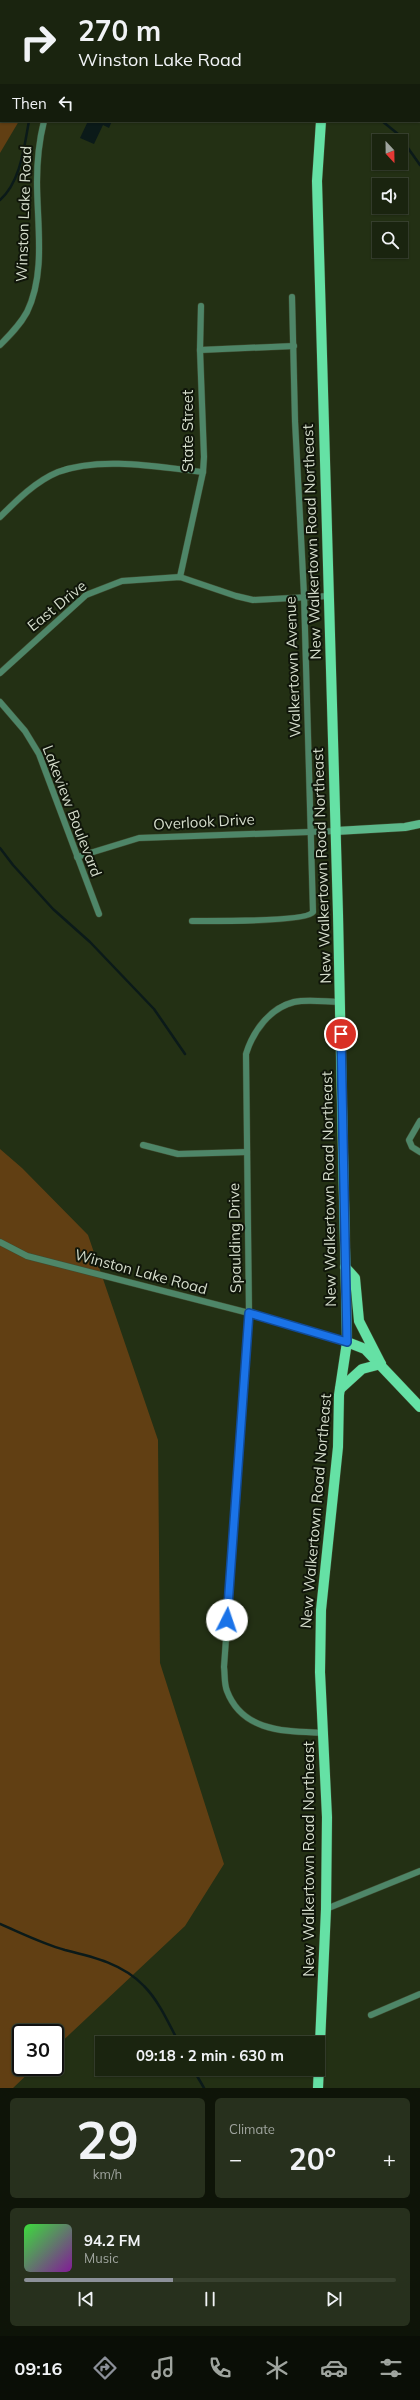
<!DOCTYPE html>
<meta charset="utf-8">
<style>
:root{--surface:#1a240f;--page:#27301d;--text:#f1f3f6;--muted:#9fa49e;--line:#38412f;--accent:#8c9099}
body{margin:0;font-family:Mulish,sans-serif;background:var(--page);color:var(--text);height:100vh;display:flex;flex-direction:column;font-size:15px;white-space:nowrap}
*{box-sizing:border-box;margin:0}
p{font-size:13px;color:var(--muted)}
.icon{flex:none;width:22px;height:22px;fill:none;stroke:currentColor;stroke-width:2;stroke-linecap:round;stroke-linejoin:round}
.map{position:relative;height:2088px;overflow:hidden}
.panel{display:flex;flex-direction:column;gap:10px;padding:10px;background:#0e1408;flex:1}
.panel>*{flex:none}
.guide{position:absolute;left:0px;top:0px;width:420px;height:122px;box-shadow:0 1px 3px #0004,0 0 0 1px var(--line);background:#1a240f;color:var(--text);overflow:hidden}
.needle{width:26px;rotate:158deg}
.fabs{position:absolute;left:372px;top:134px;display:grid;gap:8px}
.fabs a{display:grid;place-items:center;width:36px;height:36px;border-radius:0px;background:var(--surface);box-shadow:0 1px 3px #0004,0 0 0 1px var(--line);font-size:20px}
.speed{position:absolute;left:12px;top:2024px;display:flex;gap:8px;font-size:20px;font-weight:700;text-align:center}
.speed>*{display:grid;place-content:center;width:52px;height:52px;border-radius:50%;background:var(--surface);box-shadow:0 1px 3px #0004,0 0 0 1px var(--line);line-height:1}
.speed .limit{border:2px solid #111;border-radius:6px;background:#fff;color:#111}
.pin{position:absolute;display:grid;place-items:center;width:34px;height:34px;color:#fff;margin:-17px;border:2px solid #fff;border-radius:50%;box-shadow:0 1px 4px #0007}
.me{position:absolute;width:44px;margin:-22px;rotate:4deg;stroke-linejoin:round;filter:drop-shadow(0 0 3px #0008)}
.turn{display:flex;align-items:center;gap:14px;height:84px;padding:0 12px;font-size:18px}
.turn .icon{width:52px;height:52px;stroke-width:2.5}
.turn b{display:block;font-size:28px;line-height:34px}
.then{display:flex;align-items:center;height:38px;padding:0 12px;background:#0003;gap:8px;font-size:15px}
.big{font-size:30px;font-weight:700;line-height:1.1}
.panel .widget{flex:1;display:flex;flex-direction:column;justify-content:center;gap:6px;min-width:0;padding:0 14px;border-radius:6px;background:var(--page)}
.panel .dial{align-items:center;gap:0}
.dial b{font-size:52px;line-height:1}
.song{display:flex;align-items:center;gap:12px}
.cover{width:48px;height:48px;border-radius:6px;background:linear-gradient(135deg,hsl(120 70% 55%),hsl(290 70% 35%))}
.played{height:4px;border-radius:2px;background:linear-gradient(90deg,var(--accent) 40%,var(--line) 40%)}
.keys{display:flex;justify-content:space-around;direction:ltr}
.heat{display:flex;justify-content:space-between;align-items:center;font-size:22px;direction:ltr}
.panel .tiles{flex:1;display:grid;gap:10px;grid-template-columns:1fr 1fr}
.widget:last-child{grid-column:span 2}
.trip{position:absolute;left:95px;top:2036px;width:230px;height:40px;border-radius:0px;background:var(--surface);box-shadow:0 1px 3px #0004,0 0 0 1px var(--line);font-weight:700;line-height:40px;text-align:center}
.dock{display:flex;height:64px;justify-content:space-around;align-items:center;background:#0a0e06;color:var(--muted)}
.dock .icon{width:28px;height:28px}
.dock .selected{color:var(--accent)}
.dock b{font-size:18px;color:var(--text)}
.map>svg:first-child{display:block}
.green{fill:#613f13}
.water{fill:#0b1a19}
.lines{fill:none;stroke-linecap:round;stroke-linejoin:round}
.stream{stroke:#0b1a19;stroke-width:2.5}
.street-casing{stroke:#3f4c31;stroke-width:7}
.secondary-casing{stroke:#3f4c31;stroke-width:9}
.primary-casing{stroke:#3f4c31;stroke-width:11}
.street{stroke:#4e8668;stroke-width:6}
.secondary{stroke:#5cb98b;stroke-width:8}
.primary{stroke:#65e1a5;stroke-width:10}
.route-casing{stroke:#114b97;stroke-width:10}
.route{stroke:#1a73e8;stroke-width:7}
.labels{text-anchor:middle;stroke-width:4;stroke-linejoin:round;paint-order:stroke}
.street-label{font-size:15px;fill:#d5ddcc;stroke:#10160a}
</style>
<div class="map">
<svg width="420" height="2088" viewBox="0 0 420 2088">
<rect width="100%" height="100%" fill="#233014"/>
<g class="green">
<path d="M129 0H206L130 1Z"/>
<path d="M209 0H283V1H208Z"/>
<path d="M0 97 1 121H19L0 153Z"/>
<path d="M0 1149 22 1168 88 1235 158 1440 160 1663 224 1864 185 1926 55 2048V2033H21V2067H35L13 2088H0Z"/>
</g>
<path class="water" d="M88 121H112L109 128 103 125 94 144 80 138Z"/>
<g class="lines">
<g class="stream">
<path d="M312 0V1"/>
<path d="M60 1 61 0"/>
<path d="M382 121 398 134 420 165"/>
<path d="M0 200C21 181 24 147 29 121"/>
<path d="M0 848 13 865 53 909 90 942 154 1009 185 1054"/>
<path d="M0 1924C21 1933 43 1944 65 1950 94 1957 123 1964 144 1986 159 2001 169 2024 179 2043"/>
<path d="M193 2069 204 2088"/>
</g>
<g class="street-casing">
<g id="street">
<path d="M0 345C10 335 20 325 27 312 46 273 37 224 37 182 37 161 39 141 44 121"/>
<path d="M200 350 294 346"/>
<path d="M0 517C17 500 36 481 58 472 100 456 159 467 203 472"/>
<path d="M180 577 203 472 204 457 200 350 201 306"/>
<path d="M0 673 86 595 122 581 180 577 236 596 253 600 329 596"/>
<path d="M0 702 25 731 39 754 99 914"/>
<path d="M77 857 139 838 336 831"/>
<path d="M192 921C210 921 307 922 313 912L304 595 295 421 292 297"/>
<path d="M420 1121 409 1140 412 1147 420 1152"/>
<path d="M143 1145 178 1154 247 1152"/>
<path d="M0 1242 27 1256 249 1313 347 1342"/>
<path d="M324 1733C287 1731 243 1733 227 1691 224 1684 225 1674 224 1667L249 1313 246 1054C253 1031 270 1008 294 1002 309 999 326 1002 341 1002"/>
<path d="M326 1909 420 1871"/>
<path d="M371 2015 420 1994"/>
</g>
</g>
<g class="secondary-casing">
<g id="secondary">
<path d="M0 41H1"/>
<path d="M336 831 405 827 420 824"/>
</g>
</g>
<g class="primary-casing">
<g id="primary">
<path d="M350 1V0"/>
<path d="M345 1267 355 1278 359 1321 381 1364"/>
<path d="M347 1342 365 1349 420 1407"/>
<path d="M340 1389 362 1369 381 1364"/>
<path d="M318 2088 326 1909 327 1817 320 1672 321 1610 338 1447 339 1395 347 1342 338 914 317 181 321 121"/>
</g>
</g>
<use href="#street" class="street"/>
<use href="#secondary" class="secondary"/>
<use href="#primary" class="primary"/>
</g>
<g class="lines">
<g class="route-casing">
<path id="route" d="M227 1620 249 1313 347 1342 341 1034"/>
</g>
<use href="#route" class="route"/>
</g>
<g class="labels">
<g class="street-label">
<text transform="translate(24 214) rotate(-88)" y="5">Winston Lake Road</text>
<text transform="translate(188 431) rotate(-90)" y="5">State Street</text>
<text transform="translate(312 542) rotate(-92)" y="5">New Walkertown Road Northeast</text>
<text transform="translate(57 606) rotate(-39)" y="5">East Drive</text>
<text transform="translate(293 667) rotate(-92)" y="5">Walkertown Avenue</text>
<text transform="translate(72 811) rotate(69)" y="5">Lakeview Boulevard</text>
<text transform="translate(204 822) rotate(-3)" y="5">Overlook Drive</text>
<text transform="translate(322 866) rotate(-92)" y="5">New Walkertown Road Northeast</text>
<text transform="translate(329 1189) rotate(-91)" y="5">New Walkertown Road Northeast</text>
<text transform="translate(235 1238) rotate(-91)" y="5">Spaulding Drive</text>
<text transform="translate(141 1272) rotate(15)" y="5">Winston Lake Road</text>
<text transform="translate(316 1511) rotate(-85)" y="5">New Walkertown Road Northeast</text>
<text transform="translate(309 1859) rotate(-90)" y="5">New Walkertown Road Northeast</text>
</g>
</g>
</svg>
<div class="fabs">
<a><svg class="needle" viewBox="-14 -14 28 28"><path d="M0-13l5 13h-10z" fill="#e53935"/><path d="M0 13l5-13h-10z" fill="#9fa49e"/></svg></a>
<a><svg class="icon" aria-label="sound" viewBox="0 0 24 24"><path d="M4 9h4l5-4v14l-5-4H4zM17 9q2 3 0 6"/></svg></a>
<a><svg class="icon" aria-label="search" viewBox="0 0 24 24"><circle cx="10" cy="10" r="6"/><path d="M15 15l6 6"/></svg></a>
</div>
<div class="speed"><div class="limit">30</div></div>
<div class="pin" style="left:341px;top:1034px;background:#d93025"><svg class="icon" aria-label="arrive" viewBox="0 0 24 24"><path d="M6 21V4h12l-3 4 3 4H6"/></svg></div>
<svg class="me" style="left:227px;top:1620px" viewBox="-20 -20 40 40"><circle r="19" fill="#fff"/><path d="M0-13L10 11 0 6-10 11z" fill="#1a73e8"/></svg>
<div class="trip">09:18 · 2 min · 630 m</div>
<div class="guide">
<div class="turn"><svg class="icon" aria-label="right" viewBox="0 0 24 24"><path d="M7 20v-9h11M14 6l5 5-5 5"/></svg><div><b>270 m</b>Winston Lake Road</div></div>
<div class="then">Then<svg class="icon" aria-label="left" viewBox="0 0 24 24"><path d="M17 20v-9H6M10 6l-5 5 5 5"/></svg></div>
</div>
</div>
<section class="panel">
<div class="tiles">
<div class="widget dial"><b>29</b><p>km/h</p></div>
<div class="widget"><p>Climate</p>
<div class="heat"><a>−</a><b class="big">20°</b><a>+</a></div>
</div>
<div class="widget">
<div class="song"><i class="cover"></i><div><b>94.2 FM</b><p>Music</p></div></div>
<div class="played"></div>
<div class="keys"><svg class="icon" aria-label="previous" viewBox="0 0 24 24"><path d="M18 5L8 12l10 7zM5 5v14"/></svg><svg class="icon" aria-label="pause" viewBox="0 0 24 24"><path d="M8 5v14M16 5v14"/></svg><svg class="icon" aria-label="next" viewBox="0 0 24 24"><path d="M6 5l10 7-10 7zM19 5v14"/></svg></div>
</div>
</div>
</section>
<nav class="dock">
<b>09:16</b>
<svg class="icon selected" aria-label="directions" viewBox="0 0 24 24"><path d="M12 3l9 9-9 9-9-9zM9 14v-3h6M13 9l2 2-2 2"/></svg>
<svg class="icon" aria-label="music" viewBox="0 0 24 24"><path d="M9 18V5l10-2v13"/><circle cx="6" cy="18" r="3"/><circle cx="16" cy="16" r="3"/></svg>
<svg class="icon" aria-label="phone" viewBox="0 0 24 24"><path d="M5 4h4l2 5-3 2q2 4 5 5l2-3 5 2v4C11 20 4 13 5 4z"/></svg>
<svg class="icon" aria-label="climate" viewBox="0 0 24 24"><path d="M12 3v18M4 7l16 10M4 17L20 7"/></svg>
<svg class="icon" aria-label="car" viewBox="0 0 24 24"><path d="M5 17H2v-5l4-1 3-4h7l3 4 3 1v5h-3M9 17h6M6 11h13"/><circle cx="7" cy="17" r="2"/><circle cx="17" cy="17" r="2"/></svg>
<svg class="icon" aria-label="filters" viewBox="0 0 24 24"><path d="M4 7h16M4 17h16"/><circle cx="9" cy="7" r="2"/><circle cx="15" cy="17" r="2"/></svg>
</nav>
